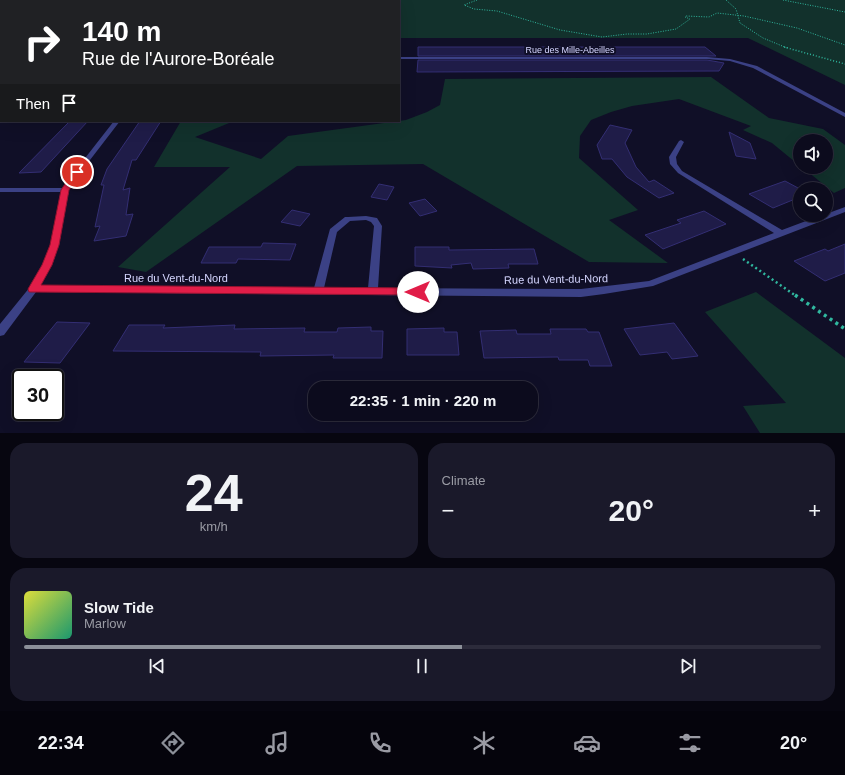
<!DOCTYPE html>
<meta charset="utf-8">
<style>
:root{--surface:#0c0b1d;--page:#1a192a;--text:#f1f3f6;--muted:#9a9ba4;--line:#2c2b3b;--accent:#8c9099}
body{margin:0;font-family:Helvetica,sans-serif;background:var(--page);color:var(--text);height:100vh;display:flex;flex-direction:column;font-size:15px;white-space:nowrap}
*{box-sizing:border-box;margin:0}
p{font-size:13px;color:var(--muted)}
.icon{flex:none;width:22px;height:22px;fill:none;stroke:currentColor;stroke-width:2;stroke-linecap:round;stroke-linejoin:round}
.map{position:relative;height:433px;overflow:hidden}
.drawer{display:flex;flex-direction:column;gap:10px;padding:10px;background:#070610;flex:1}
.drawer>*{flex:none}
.guide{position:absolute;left:0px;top:0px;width:400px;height:122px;box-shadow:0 4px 16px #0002,0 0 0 1px var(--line);background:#202124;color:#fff;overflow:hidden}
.buttons{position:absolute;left:793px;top:134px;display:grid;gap:8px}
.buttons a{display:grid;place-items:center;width:40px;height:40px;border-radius:50%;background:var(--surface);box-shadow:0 4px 16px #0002,0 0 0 1px var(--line);font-size:20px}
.speed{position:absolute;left:12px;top:369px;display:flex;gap:8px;font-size:20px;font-weight:700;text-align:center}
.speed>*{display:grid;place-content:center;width:52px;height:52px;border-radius:50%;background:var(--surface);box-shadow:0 4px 16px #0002,0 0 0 1px var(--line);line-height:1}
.speed .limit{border:2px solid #111;border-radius:6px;background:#fff;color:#111}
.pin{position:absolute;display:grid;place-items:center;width:34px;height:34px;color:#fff;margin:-17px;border:2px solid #fff;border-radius:50%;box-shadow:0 1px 4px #0007}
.me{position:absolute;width:44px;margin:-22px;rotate:270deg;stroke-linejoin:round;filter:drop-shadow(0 0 3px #0008)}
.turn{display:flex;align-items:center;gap:14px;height:84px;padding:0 16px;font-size:18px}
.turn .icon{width:52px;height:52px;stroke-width:2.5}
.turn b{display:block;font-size:28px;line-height:34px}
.then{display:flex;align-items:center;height:38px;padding:0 16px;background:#0003;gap:8px;font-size:15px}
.big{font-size:30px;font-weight:800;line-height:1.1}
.drawer .widget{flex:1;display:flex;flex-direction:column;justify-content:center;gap:6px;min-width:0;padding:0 14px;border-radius:16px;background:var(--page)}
.drawer .dial{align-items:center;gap:0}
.dial b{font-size:52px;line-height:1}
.song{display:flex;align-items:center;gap:12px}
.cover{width:48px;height:48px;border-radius:6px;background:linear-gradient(135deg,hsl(60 70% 55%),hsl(160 70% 35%))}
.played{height:4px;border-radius:2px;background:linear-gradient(90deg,var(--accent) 55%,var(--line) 55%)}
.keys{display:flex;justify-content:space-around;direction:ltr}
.heat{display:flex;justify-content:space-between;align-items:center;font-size:22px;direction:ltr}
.drawer .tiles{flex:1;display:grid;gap:10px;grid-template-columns:1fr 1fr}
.widget:last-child{grid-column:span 2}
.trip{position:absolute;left:308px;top:381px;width:230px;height:40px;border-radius:16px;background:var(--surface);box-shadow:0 4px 16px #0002,0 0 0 1px var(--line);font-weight:800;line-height:40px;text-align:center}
.dock{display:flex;height:64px;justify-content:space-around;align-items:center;background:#05040c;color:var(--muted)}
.dock .icon{width:28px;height:28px}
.dock .current{color:var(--accent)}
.dock b{font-size:18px;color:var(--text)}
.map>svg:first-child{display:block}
.green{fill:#12312c}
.building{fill:#1f1c48;stroke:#332e73}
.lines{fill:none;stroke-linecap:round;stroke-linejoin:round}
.path-far3{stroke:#30b89f;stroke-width:1;stroke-dasharray:1 1.5;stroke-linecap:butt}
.path-far2{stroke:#30b89f;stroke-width:1.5;stroke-dasharray:1 2;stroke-linecap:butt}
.path-far1{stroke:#30b89f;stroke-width:2.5;stroke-dasharray:2 3;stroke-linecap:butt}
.path{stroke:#30b89f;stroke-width:3.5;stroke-dasharray:3 4;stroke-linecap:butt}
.service{fill:#3b4185;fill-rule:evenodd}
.minor{fill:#3b4185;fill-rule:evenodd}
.route{fill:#e11d48;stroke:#92132f}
.labels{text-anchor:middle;stroke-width:4;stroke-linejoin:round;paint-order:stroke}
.far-street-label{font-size:9px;fill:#d5d6ff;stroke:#100f27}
.street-label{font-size:11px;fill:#d5d6ff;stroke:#100f27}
</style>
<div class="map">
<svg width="845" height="433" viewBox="0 0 845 433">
<rect width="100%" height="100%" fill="#100f27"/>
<g class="green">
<path d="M284 0H845V85L748 38H399V1H281Z"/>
<path d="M711 77 769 118 823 129 845 145V188L834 193 802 167H826V141H800V166L772 143 743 130 751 126 679 99 632 106 611 112 591 120 580 136 579 158 638 210 609 220 668 263 589 262 423 164 297 166 146 272 118 267 230 167H154L181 121H234L195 137 261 159 288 136 406 120 427 112 440 105 445 79Z"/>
<path d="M756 292 845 358V433H760L743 406 786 403 705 312Z"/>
</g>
<g class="building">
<path d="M418 47H705L716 56H418Z"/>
<path d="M418 60H707L724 63 719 71 417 72Z"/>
<path d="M88 121 41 172 19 173 69 122Z"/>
<path d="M140 121H161L136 160H132L123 190 130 188 126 215 133 214 126 236 94 241 100 226 95 227 104 185H101L107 169Z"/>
<path d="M610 125 632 130 625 143 636 167 649 182 654 180 674 193 659 198 627 177 612 159H602L597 145Z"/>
<path d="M729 132 750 143 756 159 736 156Z"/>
<path d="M785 181 800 189V197L773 208 749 194Z"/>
<path d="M379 184 394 187 387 200 371 197Z"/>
<path d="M425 199 437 211 420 216 409 203Z"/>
<path d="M292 210 310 214 300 226 281 222Z"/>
<path d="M704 211 726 224 663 249 645 235 681 223 677 220Z"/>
<path d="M263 243 296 244 290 260 238 259 236 263H201L209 247H261Z"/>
<path d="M845 244V273L825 281 794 261 825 249 828 251Z"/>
<path d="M415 247H449V250L534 249 538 264H508L509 268 473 269 471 263 451 265 452 268 415 266Z"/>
<path d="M57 322 90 323 60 363 24 362Z"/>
<path d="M674 323 698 356 672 359 667 352 640 355 624 329Z"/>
<path d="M129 325H165L163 328 235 325 234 329 305 328 304 332H337L338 328 371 327V331H383L382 358H333L334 355 260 356 261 352 113 351Z"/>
<path d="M444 328V332H457L459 355H407V329Z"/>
<path d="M550 329H586L588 332H599L612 366H590L588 360H559L558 357 484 358 480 331 516 330 517 334H551Z"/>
</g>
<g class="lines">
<g class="path-far3">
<path d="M126 0 128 1"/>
<path d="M477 0 464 5 474 9 497 11 560 30 602 37 627 34H647L676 29 690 19 685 17 686 16 709 17 717 13 744 16 797 28 845 45"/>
<path d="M726 0 736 9 740 23 763 38 787 48"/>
<path d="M783 0 845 12"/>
<path d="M326 1 331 0"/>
</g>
<path class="path-far2" d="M784 47 845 64"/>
<path class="path-far1" d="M743 259 796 296"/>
<path class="path" d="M795 295 845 329"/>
<rect class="service" x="0" y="13" width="1" height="2"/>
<g class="minor">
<rect x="0" y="24" width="1" height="2"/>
<path d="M399 57H707L730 59 757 66 845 113V117L753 68 730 61 707 59H399Z"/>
<rect x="0" y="58" width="1" height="2"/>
<rect x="0" y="108" width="1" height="4"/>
<path d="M114 121H120L80 173 69 190 59 245 52 265 40 286 314 288 330 229 345 217H348L366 216 377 218 382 226 378 288 581 289 649 281 774 233 678 173 670 164 669 157 679 141 681 140 684 142 676 157 677 164 682 171 782 230 822 215H826V214L845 207V212L653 286 604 294 581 297 36 292 4 335 0 336V324L30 287 42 265 51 245 61 192H0V188H63L75 171ZM366 220 371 222 374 226 368 288H324L337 232 350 221Z"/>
</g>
</g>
<path class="route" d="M74 170H79L81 172 69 190 59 245 52 265 41 285 418 288 421 289 423 292 421 294 418 295 29 292 28 289 42 265 50 245 61 190Z"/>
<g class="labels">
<g class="far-street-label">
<text x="570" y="53">Rue des Mille-Abeilles</text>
</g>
<g class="street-label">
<text x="176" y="282">Rue du Vent-du-Nord</text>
<text transform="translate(556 279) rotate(-1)" y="4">Rue du Vent-du-Nord</text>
</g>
</g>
</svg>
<div class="buttons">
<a><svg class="icon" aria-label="sound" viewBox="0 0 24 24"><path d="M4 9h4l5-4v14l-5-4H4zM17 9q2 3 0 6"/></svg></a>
<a><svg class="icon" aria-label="search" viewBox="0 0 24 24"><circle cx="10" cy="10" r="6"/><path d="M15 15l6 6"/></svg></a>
</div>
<div class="speed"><div class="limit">30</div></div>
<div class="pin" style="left:77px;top:172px;background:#d93025"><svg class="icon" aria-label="arrive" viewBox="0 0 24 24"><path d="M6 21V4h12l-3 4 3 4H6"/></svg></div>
<svg class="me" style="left:418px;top:292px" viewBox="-20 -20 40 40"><circle r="19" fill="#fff"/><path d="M0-13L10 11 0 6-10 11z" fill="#e11d48"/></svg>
<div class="trip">22:35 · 1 min · 220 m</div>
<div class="guide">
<div class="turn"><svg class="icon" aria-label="right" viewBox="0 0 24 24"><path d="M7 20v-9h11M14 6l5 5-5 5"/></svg><div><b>140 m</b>Rue de l'Aurore-Boréale</div></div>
<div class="then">Then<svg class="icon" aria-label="arrive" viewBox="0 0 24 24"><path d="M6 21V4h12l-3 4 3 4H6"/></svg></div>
</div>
</div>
<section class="drawer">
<div class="tiles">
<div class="widget dial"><b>24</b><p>km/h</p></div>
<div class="widget"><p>Climate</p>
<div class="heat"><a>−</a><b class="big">20°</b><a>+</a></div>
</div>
<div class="widget">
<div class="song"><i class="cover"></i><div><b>Slow Tide</b><p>Marlow</p></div></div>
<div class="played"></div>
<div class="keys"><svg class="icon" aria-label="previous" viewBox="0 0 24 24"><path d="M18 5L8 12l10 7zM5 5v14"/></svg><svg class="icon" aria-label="pause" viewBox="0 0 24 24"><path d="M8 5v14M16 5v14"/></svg><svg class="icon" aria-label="next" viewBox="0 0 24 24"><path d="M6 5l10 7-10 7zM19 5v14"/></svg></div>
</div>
</div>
</section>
<nav class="dock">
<b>22:34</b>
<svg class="icon current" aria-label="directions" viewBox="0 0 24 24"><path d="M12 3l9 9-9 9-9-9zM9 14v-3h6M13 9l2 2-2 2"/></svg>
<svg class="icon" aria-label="music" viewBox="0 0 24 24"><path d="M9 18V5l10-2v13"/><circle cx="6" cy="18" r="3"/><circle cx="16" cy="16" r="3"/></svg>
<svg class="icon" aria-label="phone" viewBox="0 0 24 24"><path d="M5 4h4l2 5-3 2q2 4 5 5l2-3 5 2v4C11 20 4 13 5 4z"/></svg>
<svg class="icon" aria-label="climate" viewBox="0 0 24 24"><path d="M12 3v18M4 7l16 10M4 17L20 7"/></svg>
<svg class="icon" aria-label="car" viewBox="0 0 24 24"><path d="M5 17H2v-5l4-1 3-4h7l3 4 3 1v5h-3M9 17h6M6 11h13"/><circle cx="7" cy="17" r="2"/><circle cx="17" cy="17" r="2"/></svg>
<svg class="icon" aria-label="filters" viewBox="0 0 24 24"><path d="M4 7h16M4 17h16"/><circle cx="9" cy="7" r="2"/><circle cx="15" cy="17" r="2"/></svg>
<b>20°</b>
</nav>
